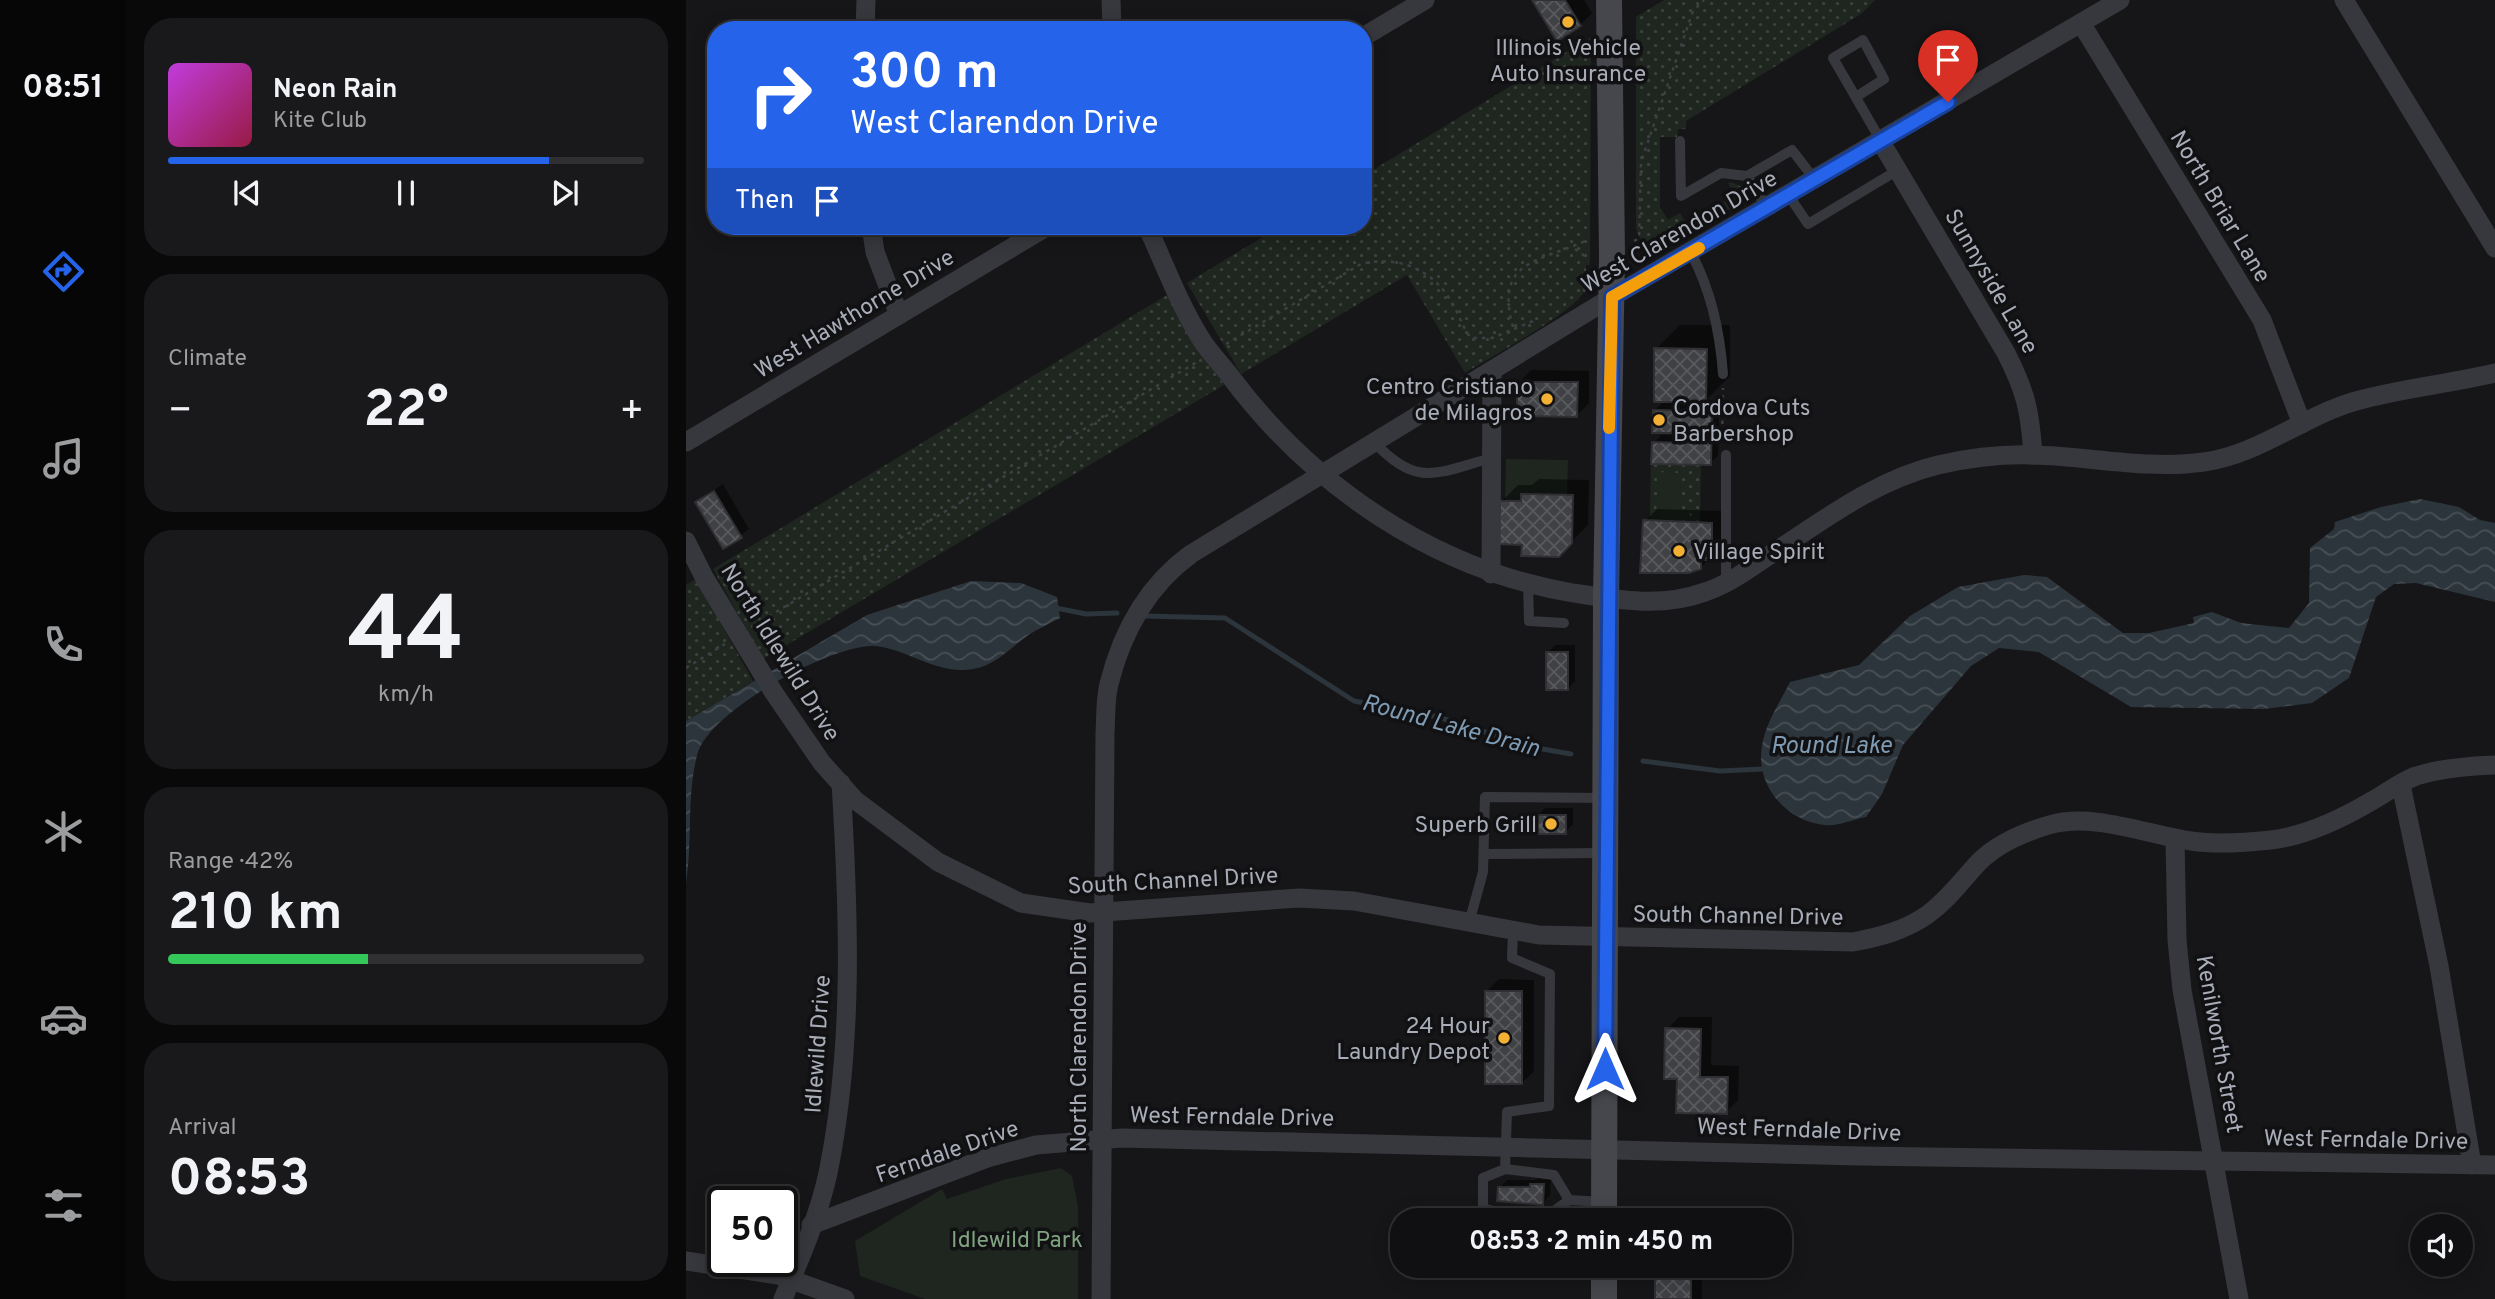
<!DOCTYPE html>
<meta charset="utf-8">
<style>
:root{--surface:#101012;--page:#19191b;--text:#f1f3f6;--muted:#9c9d9f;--line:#303032;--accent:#2563eb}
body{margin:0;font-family:Overpass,sans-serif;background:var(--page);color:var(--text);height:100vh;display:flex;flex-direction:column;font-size:26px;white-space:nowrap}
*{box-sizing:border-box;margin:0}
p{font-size:23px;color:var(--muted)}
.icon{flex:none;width:38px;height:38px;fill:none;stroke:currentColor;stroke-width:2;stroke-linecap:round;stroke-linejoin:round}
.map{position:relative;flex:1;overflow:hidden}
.panel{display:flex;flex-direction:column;gap:18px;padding:18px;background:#09090a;width:560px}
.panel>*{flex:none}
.hud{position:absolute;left:21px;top:21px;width:665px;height:214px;border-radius:28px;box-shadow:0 4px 18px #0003,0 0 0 2px var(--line);background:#2563eb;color:#fff;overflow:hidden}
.fabs{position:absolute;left:1724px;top:1214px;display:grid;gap:14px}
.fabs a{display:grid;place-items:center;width:63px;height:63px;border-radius:50%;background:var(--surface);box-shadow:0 4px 18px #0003,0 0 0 2px var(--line);font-size:35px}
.speed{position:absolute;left:21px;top:1186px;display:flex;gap:14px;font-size:35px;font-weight:700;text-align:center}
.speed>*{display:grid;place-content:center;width:91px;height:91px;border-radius:50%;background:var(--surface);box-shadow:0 4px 18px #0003,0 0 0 2px var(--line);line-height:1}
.speed .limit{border:4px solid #111;border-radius:10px;background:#fff;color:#111}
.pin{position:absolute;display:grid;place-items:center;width:60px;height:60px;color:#fff;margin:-72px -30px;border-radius:50% 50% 50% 0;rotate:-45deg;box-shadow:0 0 7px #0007}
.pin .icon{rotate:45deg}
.me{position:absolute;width:77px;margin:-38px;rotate:0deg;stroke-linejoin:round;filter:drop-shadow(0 0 5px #0008)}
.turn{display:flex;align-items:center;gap:24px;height:147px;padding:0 28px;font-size:32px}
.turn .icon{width:91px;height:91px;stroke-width:2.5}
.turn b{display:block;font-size:49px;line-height:60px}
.then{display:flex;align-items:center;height:66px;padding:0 28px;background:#0003;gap:14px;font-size:26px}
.big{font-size:52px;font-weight:700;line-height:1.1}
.panel .widget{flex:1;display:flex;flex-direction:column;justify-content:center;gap:10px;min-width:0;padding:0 24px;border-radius:28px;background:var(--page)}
.panel .dial{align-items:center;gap:0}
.dial b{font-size:91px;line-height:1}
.song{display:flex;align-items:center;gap:21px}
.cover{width:84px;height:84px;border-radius:10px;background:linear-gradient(135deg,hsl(290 70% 55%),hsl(340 70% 35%))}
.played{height:7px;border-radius:4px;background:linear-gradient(90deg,var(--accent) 80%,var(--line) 80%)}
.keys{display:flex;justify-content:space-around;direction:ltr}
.heat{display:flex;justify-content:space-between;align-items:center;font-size:38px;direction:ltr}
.charge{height:10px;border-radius:5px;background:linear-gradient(90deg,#34c759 42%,var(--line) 0)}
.trip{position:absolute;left:704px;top:1208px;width:402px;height:70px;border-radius:28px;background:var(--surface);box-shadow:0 4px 18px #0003,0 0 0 2px var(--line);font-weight:700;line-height:70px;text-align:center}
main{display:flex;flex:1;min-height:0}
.menu{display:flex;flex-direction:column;width:126px;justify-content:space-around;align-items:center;background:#060607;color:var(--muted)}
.menu .icon{width:49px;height:49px}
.menu .current{color:var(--accent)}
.menu b{font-size:32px;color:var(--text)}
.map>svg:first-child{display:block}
.grass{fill:url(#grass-dots)}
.park{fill:#1e261f}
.water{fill:url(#water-waves)}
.shadow{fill:#0007}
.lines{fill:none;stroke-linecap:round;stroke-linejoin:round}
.stream{stroke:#2c353c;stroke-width:5}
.building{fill:url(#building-cross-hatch);stroke:#303034;stroke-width:2}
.path{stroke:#3d3f44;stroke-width:2.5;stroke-dasharray:3.5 5;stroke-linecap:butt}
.service{stroke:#37383d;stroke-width:10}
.minor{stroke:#37383d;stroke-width:19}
.secondary{stroke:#45474d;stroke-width:26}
.route-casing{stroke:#184099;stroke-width:18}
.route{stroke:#2563eb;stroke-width:12}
.slow{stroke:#f59e0b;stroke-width:12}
.poi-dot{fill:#f2b134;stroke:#111113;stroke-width:2.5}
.labels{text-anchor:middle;stroke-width:7;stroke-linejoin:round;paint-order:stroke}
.poi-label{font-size:23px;fill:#a8adb8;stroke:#111113;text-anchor:end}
.street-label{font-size:23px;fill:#a8adb8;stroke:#111113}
.park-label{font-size:23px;fill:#7fa381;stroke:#111113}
.water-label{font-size:24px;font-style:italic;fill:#7f9bb3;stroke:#111113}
</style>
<main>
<nav class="menu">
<b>08:51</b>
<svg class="icon current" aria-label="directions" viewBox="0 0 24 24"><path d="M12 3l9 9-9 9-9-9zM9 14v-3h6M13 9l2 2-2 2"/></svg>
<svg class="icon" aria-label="music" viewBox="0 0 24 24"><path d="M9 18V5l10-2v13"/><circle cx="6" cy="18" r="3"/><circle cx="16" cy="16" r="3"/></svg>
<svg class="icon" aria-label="phone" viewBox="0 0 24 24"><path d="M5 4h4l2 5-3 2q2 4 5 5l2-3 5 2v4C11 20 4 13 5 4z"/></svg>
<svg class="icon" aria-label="climate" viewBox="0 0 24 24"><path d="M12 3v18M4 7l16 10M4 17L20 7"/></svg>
<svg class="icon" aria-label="car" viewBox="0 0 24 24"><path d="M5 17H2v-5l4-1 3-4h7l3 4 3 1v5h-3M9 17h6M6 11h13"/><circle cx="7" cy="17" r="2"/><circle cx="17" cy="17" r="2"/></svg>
<svg class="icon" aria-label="filters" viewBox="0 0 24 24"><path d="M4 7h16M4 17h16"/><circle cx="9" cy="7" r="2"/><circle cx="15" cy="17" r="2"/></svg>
</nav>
<section class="panel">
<div class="widget">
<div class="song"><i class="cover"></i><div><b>Neon Rain</b><p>Kite Club</p></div></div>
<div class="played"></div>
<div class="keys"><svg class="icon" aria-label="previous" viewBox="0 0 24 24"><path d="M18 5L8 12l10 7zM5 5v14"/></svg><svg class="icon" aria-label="pause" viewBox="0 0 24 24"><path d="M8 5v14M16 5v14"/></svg><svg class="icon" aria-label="next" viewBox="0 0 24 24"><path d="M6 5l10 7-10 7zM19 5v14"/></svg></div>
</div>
<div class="widget"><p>Climate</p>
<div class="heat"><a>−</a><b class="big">22°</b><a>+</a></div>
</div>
<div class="widget dial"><b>44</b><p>km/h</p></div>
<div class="widget"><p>Range · 42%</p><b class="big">210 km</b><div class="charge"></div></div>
<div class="widget"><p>Arrival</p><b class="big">08:53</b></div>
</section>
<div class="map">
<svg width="1809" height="1299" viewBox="0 0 1809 1299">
<defs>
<pattern id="grass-dots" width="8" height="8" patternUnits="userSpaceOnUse" patternTransform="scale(1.75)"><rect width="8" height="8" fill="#1e261f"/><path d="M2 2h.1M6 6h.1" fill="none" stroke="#3c433d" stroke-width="1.8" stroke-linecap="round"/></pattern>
<pattern id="water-waves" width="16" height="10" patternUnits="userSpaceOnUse" patternTransform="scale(1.75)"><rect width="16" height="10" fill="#2c353c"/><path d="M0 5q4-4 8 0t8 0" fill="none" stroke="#485056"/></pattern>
<pattern id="building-cross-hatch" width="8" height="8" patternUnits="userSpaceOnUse" patternTransform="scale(1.75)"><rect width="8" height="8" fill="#404145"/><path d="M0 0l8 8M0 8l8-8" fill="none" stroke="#595a5e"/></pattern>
</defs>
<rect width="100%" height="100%" fill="#161618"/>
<g class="grass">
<path d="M978 0H1189L1175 14 1000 121V129H992L991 137H974V207L982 220 994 213 1001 224 1049 195 1042 183 1045 182 1058 188 1063 199 976 245 955 241 950 228V17Z"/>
<path d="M905 37 904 265H900C900 274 901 285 897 293 885 314 803 358 779 373L721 275 555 374 501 283 595 226H677V176Z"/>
<path d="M481 295 538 385 77 659 27 569Z"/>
<path d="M965 464 1015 465 1014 522 964 520Z"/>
<path d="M10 579 67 681 0 721V585Z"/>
</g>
<g class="park">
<path d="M820 459 882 460 881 495H835V501H819Z"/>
<path d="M972 472 996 473 994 520H970Z"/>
<path d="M375 1168 386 1176 392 1206V1299H239L174 1276 169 1241 256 1189 261 1199 320 1179Z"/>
</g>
<g class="water">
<path d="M1734 499 1773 507 1794 520 1809 523V602L1730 583 1708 584 1690 597 1663 678 1626 703 1577 709 1445 707 1353 652 1313 648 1285 666 1217 745 1196 794 1180 817C1168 819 1150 827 1138 825 1100 821 1069 785 1076 746 1080 722 1093 704 1104 682L1173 665 1224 616 1272 587 1338 575 1361 577 1437 633H1463L1508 623 1507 617 1526 612 1555 623 1603 628 1623 603 1624 548 1648 529 1649 522 1695 507Z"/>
<path d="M285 581 335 583 371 597 374 618C363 624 351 629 341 636 323 649 310 665 287 669 250 676 216 645 184 646 140 648 27 709 12 752 0 794 7 839 0 883V721L181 615Z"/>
</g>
<g class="shadow">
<path d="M848 0H898L906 13 894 25Z"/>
<path d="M994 325H1044V376L1017 403 1033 404 1032 456 1024 463 968 443 975 435 1005 436V431L968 411 979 400 970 349Z"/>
<path d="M845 370 903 371V403L891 415 833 383Z"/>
<path d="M853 479 903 480 902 525 872 555 838 543 816 501 832 485H846Z"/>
<path d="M37 484 63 529 38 547 11 502Z"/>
<path d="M971 509 1037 511 1044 546 1032 558H1024L1014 568 959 521Z"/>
<path d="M869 645H889V681L882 689 861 653Z"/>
<path d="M859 808H887V824L879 832 851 816Z"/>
<path d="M813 979 848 980V1071L836 1083 801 991Z"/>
<path d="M993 1017H1026L1025 1065 1053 1066 1052 1100 1040 1112 992 1077 981 1029Z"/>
<path d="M853 1177H865L864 1195 857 1203 813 1188 821 1180H850Z"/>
<path d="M980 1265H1016V1299H970L971 1275Z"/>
</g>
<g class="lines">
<g class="stream">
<path d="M365 607 400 614 431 613"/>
<path d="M459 616 539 618 668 701 752 717 845 747 885 754"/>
<path d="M957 761 1034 771 1077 769"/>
</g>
</g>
<g class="building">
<path d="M846 0H879L895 26 871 41Z"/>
<path d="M968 348 1021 349 1020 402H968Z"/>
<path d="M831 382H892L891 417 831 416Z"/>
<path d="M967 410 1026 411 1025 465 965 464 966 442 1003 443 1004 433H966Z"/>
<path d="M28 491 56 538 37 549 9 502Z"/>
<path d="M835 494 887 495 886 543 873 557 835 556 836 545 813 544 814 501H835Z"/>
<path d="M957 520 1026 523V541H1033L1032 560H1015V569L1003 573H954Z"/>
<rect x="860" y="652" width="22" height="38"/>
<rect x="849" y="815" width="31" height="19"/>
<rect x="799" y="991" width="37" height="93"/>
<path d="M979 1028 1015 1029 1014 1077H1042L1041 1114 990 1113 991 1079H978Z"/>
<path d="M844 1184H858L857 1205 811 1201 812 1187H844Z"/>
<path d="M969 1274 1005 1275V1299H969Z"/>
</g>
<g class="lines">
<g class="path">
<path d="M948 241 953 238 955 162 1007 11 1018 0"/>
<path d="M889 249 900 257"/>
<path d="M898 292 901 272 905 269"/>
<path d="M827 327C808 260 853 262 899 241"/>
<path d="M540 344 675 264C712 255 747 269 766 303 773 314 776 327 785 338H806L852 319"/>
<path d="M1036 441 1037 388"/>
<path d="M68 625 511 362"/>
<path d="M0 668 39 644"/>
</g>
<g class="service">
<path d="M1170 97 1198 79 1177 40 1147 58 1195 141"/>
<path d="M994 141 995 196 1035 173 1061 176 1106 150 1129 180"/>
<path d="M1061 176 1081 208"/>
<path d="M1103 196 1122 224 1212 170"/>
<path d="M1005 253C1025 290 1034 332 1037 374"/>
<path d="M689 443C732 489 752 472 806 458"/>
<path d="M1040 455V583"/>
<path d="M842 583 843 621 878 623"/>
<path d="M798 854 916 853"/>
<path d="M783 923 797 872 799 797 919 798"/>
<path d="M819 1169 821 1112 863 1106 864 974 826 958 827 932"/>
<path d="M883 1200 868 1175 819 1169 797 1178V1208L820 1215 864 1214 883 1200 918 1202"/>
</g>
<g class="minor">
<path d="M425 0 426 30"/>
<path d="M1658 0 1809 248"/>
<path d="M1395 23 1576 320 1616 424"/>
<path d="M179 30 180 0"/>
<path d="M677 37 739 0"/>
<path d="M1195 142 1320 353C1340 392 1344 411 1347 455"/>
<path d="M185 226 189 252 213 315"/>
<path d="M461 226C478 263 493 304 515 339 523 352 535 364 544 376 627 487 749 570 887 593 931 600 976 608 1019 592 1044 584 1065 567 1087 553 1139 519 1190 480 1252 465 1283 458 1314 454 1346 455 1403 456 1460 470 1518 462 1574 454 1617 416 1670 401 1716 388 1763 384 1809 373"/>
<path d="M0 442 362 226"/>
<path d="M0 541 18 577 88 693 136 763 169 800 252 862 335 903 404 913 613 898 668 901 853 935 1167 942C1193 937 1218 931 1241 915 1262 900 1276 880 1293 862 1311 844 1339 832 1363 825 1407 812 1462 835 1505 841 1531 845 1558 843 1585 840 1618 836 1655 819 1684 802 1699 794 1714 782 1730 776 1756 768 1782 766 1809 765"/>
<path d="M805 574 806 373"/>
<path d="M1715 785 1753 966 1786 1165"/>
<path d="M1489 838 1491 940 1496 990 1553 1299"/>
<path d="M125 1225 301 1158 350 1145 436 1138 1174 1156 1809 1165"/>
<path d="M0 1261 92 1275 159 1299"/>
<path d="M97 1299C114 1259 133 1215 142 1173 168 1045 163 913 155 783"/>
<path d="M415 1299 419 733C420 717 419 699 423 684 436 632 461 586 505 554L926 297 1434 0"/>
</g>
<g class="secondary">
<path d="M918 1220 920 598 926 256 923 0"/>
<path d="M918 1299V1265"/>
</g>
</g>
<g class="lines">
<g class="route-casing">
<path id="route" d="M919 1069 926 297 1262 102"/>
</g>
<use href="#route" class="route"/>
<path class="slow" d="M923 428 926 297 1013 248"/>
</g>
<g class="poi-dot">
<circle cx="882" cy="22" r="7"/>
<circle cx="861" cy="399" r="7"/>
<circle cx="973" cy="420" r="7"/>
<circle cx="993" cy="551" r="7"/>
<circle cx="865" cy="824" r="7"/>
<circle cx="818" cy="1038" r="7"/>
</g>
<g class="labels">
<g class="poi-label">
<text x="882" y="55" text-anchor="middle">Illinois Vehicle<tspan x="882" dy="26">Auto Insurance</tspan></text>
<text x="847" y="394">Centro Cristiano<tspan x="847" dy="26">de Milagros</tspan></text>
<text x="987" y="415" text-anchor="start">Cordova Cuts<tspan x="987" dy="26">Barbershop</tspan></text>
<text x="1007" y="559" text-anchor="start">Village Spirit</text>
<text x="851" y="832">Superb Grill</text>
<text x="804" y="1033">24 Hour<tspan x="804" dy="26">Laundry Depot</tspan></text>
</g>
<g class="street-label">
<text transform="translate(1535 206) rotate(59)" y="8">North Briar Lane</text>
<text transform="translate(993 231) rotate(-30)" y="8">West Clarendon Drive</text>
<text transform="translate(1306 281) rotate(60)" y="8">Sunnyside Lane</text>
<text transform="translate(168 313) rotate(-31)" y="8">West Hawthorne Drive</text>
<text transform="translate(95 652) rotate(58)" y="8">North Idlewild Drive</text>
<text transform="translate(487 880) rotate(-3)" y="8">South Channel Drive</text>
<text transform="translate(1052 915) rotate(1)" y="8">South Channel Drive</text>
<text transform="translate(392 1037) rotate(-90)" y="8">North Clarendon Drive</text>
<text transform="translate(131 1044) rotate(-86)" y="8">Idlewild Drive</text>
<text transform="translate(1534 1044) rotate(80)" y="8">Kenilworth Street</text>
<text transform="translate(546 1116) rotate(1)" y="8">West Ferndale Drive</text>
<text transform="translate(1113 1129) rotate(2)" y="8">West Ferndale Drive</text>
<text transform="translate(1680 1139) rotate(1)" y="8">West Ferndale Drive</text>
<text transform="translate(261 1151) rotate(-19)" y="8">Ferndale Drive</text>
</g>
<g class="park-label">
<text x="331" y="1247">Idlewild Park</text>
</g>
<g class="water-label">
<text transform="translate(765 725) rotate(15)" y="8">Round Lake Drain</text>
<text x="1145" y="753">Round Lake</text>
</g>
</g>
</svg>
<div class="fabs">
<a><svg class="icon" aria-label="sound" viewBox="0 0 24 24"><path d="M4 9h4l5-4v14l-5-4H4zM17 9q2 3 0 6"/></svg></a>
</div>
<div class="speed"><div class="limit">50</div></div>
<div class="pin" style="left:1262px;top:102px;background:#d93025"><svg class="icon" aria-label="arrive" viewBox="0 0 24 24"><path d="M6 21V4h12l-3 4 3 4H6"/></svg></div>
<svg class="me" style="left:919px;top:1069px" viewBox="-20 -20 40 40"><path d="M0-17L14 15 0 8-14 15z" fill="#2563eb" stroke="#fff" stroke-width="4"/></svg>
<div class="trip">08:53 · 2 min · 450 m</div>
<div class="hud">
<div class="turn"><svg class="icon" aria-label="right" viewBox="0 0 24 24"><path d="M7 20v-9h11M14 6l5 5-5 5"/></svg><div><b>300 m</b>West Clarendon Drive</div></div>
<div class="then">Then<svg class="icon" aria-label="arrive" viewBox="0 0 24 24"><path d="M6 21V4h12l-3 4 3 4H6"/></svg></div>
</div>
</div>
</main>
